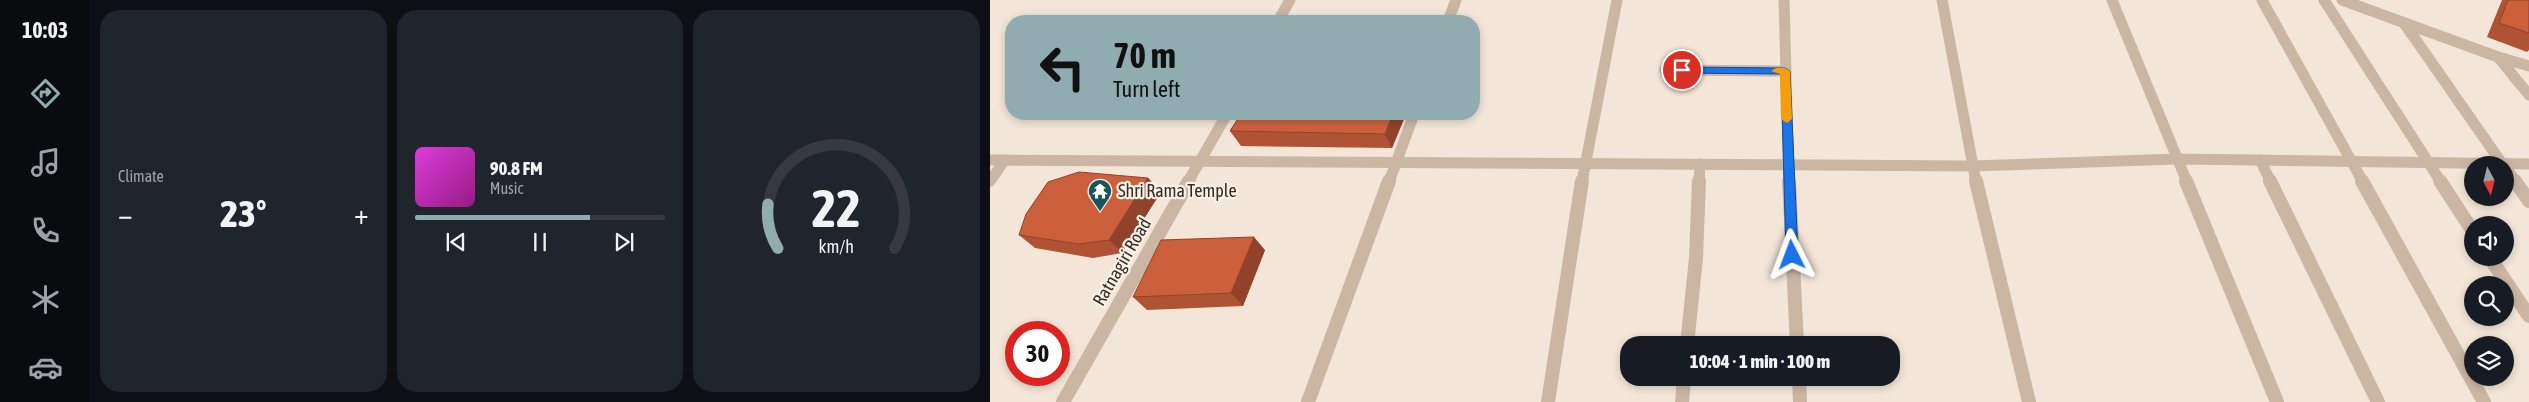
<!DOCTYPE html>
<meta charset="utf-8">
<style>
:root{--surface:#171b24;--page:#20242c;--text:#f1f3f6;--muted:#9ea1a6;--line:#363941;--accent:#90acb0}
body{margin:0;font-family:"Asap Condensed",sans-serif;background:var(--page);color:var(--text);height:100vh;display:flex;flex-direction:column;font-size:19px;white-space:nowrap}
*{box-sizing:border-box;margin:0}
p{font-size:16px;color:var(--muted)}
.icon{flex:none;width:28px;height:28px;fill:none;stroke:currentColor;stroke-width:2;stroke-linecap:round;stroke-linejoin:round}
.map{position:relative;flex:1;overflow:hidden}
.side{display:flex;flex-direction:column;gap:10px;padding:10px;background:#0d0f14;width:900px}
.side>*{flex:none}
.top-card{position:absolute;left:15px;top:15px;width:475px;height:105px;border-radius:20px;box-shadow:0 2px 8px #0003;background:#90acb0;color:#111;overflow:hidden}
.needle{width:32px;rotate:173deg}
.controls{position:absolute;left:1474px;top:156px;display:grid;gap:10px}
.controls a{display:grid;place-items:center;width:50px;height:50px;border-radius:50%;background:var(--surface);box-shadow:0 2px 8px #0003;font-size:25px}
.speed{position:absolute;left:15px;top:321px;display:flex;gap:10px;font-size:25px;font-weight:700;text-align:center}
.speed>*{display:grid;place-content:center;width:65px;height:65px;border-radius:50%;background:var(--surface);box-shadow:0 2px 8px #0003;line-height:1}
.speed .limit{border:8px solid #d22;background:#fff;color:#111}
.pin{position:absolute;display:grid;place-items:center;width:42px;height:42px;color:#fff;margin:-21px;border:2px solid #fff;border-radius:50%;box-shadow:0 1px 5px #0007}
.me{position:absolute;width:55px;margin:-28px;rotate:357deg;stroke-linejoin:round;filter:drop-shadow(0 0 4px #0008)}
.turn{display:flex;align-items:center;gap:18px;height:105px;padding:0 25px;font-size:22px}
.turn .icon{width:65px;height:65px;stroke-width:2.5}
.turn b{display:block;font-size:35px;line-height:42px}
.big{font-size:38px;font-weight:800;line-height:1.1}
.side .widget{flex:1;display:flex;flex-direction:column;justify-content:center;gap:8px;min-width:0;padding:0 18px;border-radius:20px;background:var(--page)}
.side .dial{align-items:center;gap:0}
.dial svg{height:130px;overflow:visible;fill:none;stroke:var(--line);stroke-width:7;stroke-linecap:round;text-anchor:middle}
.dial text{fill:var(--text);stroke:none}
.song{display:flex;align-items:center;gap:15px}
.cover{width:60px;height:60px;border-radius:8px;background:linear-gradient(135deg,hsl(300 70% 55%),hsl(310 70% 35%))}
.played{height:5px;border-radius:2px;background:linear-gradient(90deg,var(--accent) 70%,var(--line) 70%)}
.keys{display:flex;justify-content:space-around;direction:ltr}
.heat{display:flex;justify-content:space-between;align-items:center;font-size:28px;direction:ltr}
.side .tiles{flex:1;display:grid;gap:10px;grid-template-columns:repeat(3,1fr)}
.trip{position:absolute;left:630px;top:336px;width:280px;height:50px;border-radius:20px;background:var(--surface);box-shadow:0 2px 8px #0003;font-weight:800;line-height:50px;text-align:center}
main{display:flex;flex:1;min-height:0}
.menu{display:flex;flex-direction:column;width:90px;justify-content:space-around;align-items:center;background:#090b0e;color:var(--muted)}
.menu .icon{width:35px;height:35px}
.menu .current{color:var(--accent)}
.menu b{font-size:22px;color:var(--text)}
.map>svg:first-child{display:block}
.lines{fill:none;stroke-linecap:round;stroke-linejoin:round}
.minor-far1{stroke:#cbb6a4;stroke-width:11}
.minor{stroke:#cbb6a4;stroke-width:14}
.tertiary{stroke:#cbb6a4;stroke-width:11}
.wall{fill:#b05334}
.shaded-wall{fill:#90432a}
.building{fill:#cd603c;stroke:#90432a}
.route{fill:#1a73e8;stroke:#114b97}
.slow{fill:#f59e0b}
.labels{text-anchor:middle;stroke-width:4.5;stroke-linejoin:round;paint-order:stroke}
.poi-label{font-size:18px;fill:#362b26;stroke:#faf1e5;text-anchor:start}
.street-label{font-size:18px;fill:#362b26;stroke:#faf1e5}
</style>
<main>
<nav class="menu">
<b>10:03</b>
<svg class="icon current" aria-label="directions" viewBox="0 0 24 24"><path d="M12 3l9 9-9 9-9-9zM9 14v-3h6M13 9l2 2-2 2"/></svg>
<svg class="icon" aria-label="music" viewBox="0 0 24 24"><path d="M9 18V5l10-2v13"/><circle cx="6" cy="18" r="3"/><circle cx="16" cy="16" r="3"/></svg>
<svg class="icon" aria-label="phone" viewBox="0 0 24 24"><path d="M5 4h4l2 5-3 2q2 4 5 5l2-3 5 2v4C11 20 4 13 5 4z"/></svg>
<svg class="icon" aria-label="climate" viewBox="0 0 24 24"><path d="M12 3v18M4 7l16 10M4 17L20 7"/></svg>
<svg class="icon" aria-label="car" viewBox="0 0 24 24"><path d="M5 17H2v-5l4-1 3-4h7l3 4 3 1v5h-3M9 17h6M6 11h13"/><circle cx="7" cy="17" r="2"/><circle cx="17" cy="17" r="2"/></svg>
</nav>
<section class="side">
<div class="tiles">
<div class="widget"><p>Climate</p>
<div class="heat"><a>−</a><b class="big">23°</b><a>+</a></div>
</div>
<div class="widget">
<div class="song"><i class="cover"></i><div><b>90.8 FM</b><p>Music</p></div></div>
<div class="played"></div>
<div class="keys"><svg class="icon" aria-label="previous" viewBox="0 0 24 24"><path d="M18 5L8 12l10 7zM5 5v14"/></svg><svg class="icon" aria-label="pause" viewBox="0 0 24 24"><path d="M8 5v14M16 5v14"/></svg><svg class="icon" aria-label="next" viewBox="0 0 24 24"><path d="M6 5l10 7-10 7zM19 5v14"/></svg></div>
</div>
<div class="widget dial"><svg viewBox="0 0 100 80">
<path d="M14 69A42 42 0 1 1 86 69"/>
<path d="M14 69A42 42 0 0 1 8 42" stroke="#90acb0"/>
<text x="50" y="56" font-size="32" font-weight="700">22</text>
<text x="50" y="72" font-size="11">km/h</text>
</svg></div>
</div>
</section>
<div class="map">
<svg width="1539" height="402" viewBox="0 0 1539 402">
<rect width="100%" height="100%" fill="#f3e6d8"/>
<g class="lines">
<g class="minor-far1">
<path d="M794 0 799 182"/>
<path d="M952 0 986 182"/>
<path d="M1122 0 1197 182"/>
<path d="M1272 0 1373 182"/>
<path d="M1334 0 1451 182"/>
<path d="M288 21 300 0"/>
<path d="M458 21 466 0"/>
<path d="M1414 23 1513 165"/>
<path d="M1508 57 1539 95"/>
<path d="M675 70 795 71"/>
<path d="M1270 160 1281 182"/>
<path d="M1515 167 1526 182"/>
<path d="M0 181 15 160"/>
<path d="M198 182 237 114"/>
<path d="M399 182 424 114"/>
<path d="M592 182 627 0"/>
<path d="M709 182 710 164"/>
</g>
<g class="minor">
<path d="M799 181 807 345"/>
<path d="M986 181 1039 402"/>
<path d="M1196 181 1287 402"/>
<path d="M1280 181 1388 402"/>
<path d="M1372 181 1494 402"/>
<path d="M1450 181 1482 230"/>
<path d="M1525 181 1539 201"/>
<path d="M1500 258 1539 316"/>
<path d="M697 345 706 258 709 181"/>
<path d="M809 378 810 402"/>
<path d="M73 402 199 181"/>
<path d="M318 402 399 181"/>
<path d="M558 402 592 181"/>
<path d="M692 402 694 378"/>
</g>
<g class="tertiary">
<path d="M1352 0 1508 57 1539 66"/>
<path d="M0 160 982 166 1187 159 1539 164"/>
</g>
</g>
<g class="wall">
<path d="M1512 0H1539V50L1537 52 1497 37Z"/>
<path d="M251 114H416L402 148 251 146 240 131Z"/>
<path d="M158 178 171 192 132 253 103 258 45 248 29 235Z"/>
<path d="M275 250 253 306 157 310 143 297Z"/>
</g>
<g class="shaded-wall">
<path d="M403 114H416L402 148 395 134Z"/>
<path d="M158 178 171 192 132 253 119 240Z"/>
<path d="M264 237 275 250 253 306 241 293Z"/>
</g>
<g class="building">
<path d="M1518 0H1539V33L1509 23Z"/>
<path d="M251 114H403L395 134 240 131Z"/>
<path d="M89 172 158 178 119 240 89 244 29 235 36 214 58 182Z"/>
<path d="M264 237 241 293 143 297 171 240Z"/>
</g>
<path class="route" d="M692 67 795 68 800 71 808 255 807 258 802 260 796 255 791 74 688 73V68Z"/>
<path class="slow" d="M795 68 800 71 802 119 797 123 791 119 790 74 781 71 786 68Z"/>
<defs>
<g id="temple-pin" transform="scale(1.25)"><path d="M0 17L-7.5 6A9.5 9.5 0 1 1 7.5 6Z" fill="#19555a" stroke="#faf1e5"/><path d="M0-6L5-2H3V0L6.5 2.5H4V6H1.5V3h-3V6H-4V2.5H-6.5L-3 0V-2H-5Z" fill="#fff"/></g>
</defs>
<g fill-rule="evenodd">
<use href="#temple-pin" x="110" y="191"/>
</g>
<g class="labels">
<g class="poi-label">
<text x="128" y="197">Shri Rama Temple</text>
</g>
<g class="street-label">
<text transform="translate(132 262) rotate(-60)" y="6">Ratnagiri Road</text>
</g>
</g>
</svg>
<div class="controls">
<a><svg class="needle" viewBox="-14 -14 28 28"><path d="M0-13l5 13h-10z" fill="#e53935"/><path d="M0 13l5-13h-10z" fill="#9ea1a6"/></svg></a>
<a><svg class="icon" aria-label="sound" viewBox="0 0 24 24"><path d="M4 9h4l5-4v14l-5-4H4zM17 9q2 3 0 6"/></svg></a>
<a><svg class="icon" aria-label="search" viewBox="0 0 24 24"><circle cx="10" cy="10" r="6"/><path d="M15 15l6 6"/></svg></a>
<a><svg class="icon" aria-label="layers" viewBox="0 0 24 24"><path d="M12 4l9 5-9 5-9-5zM3 14l9 5 9-5"/></svg></a>
</div>
<div class="speed"><div class="limit">30</div></div>
<div class="pin" style="left:692px;top:70px;background:#d93025"><svg class="icon" aria-label="arrive" viewBox="0 0 24 24"><path d="M6 21V4h12l-3 4 3 4H6"/></svg></div>
<svg class="me" style="left:802px;top:255px" viewBox="-20 -20 40 40"><path d="M0-17L14 15 0 8-14 15z" fill="#1a73e8" stroke="#fff" stroke-width="4"/></svg>
<div class="trip">10:04 · 1 min · 100 m</div>
<div class="top-card">
<div class="turn"><svg class="icon" aria-label="left" viewBox="0 0 24 24"><path d="M17 20v-9H6M10 6l-5 5 5 5"/></svg><div><b>70 m</b>Turn left</div></div>
</div>
</div>
</main>
